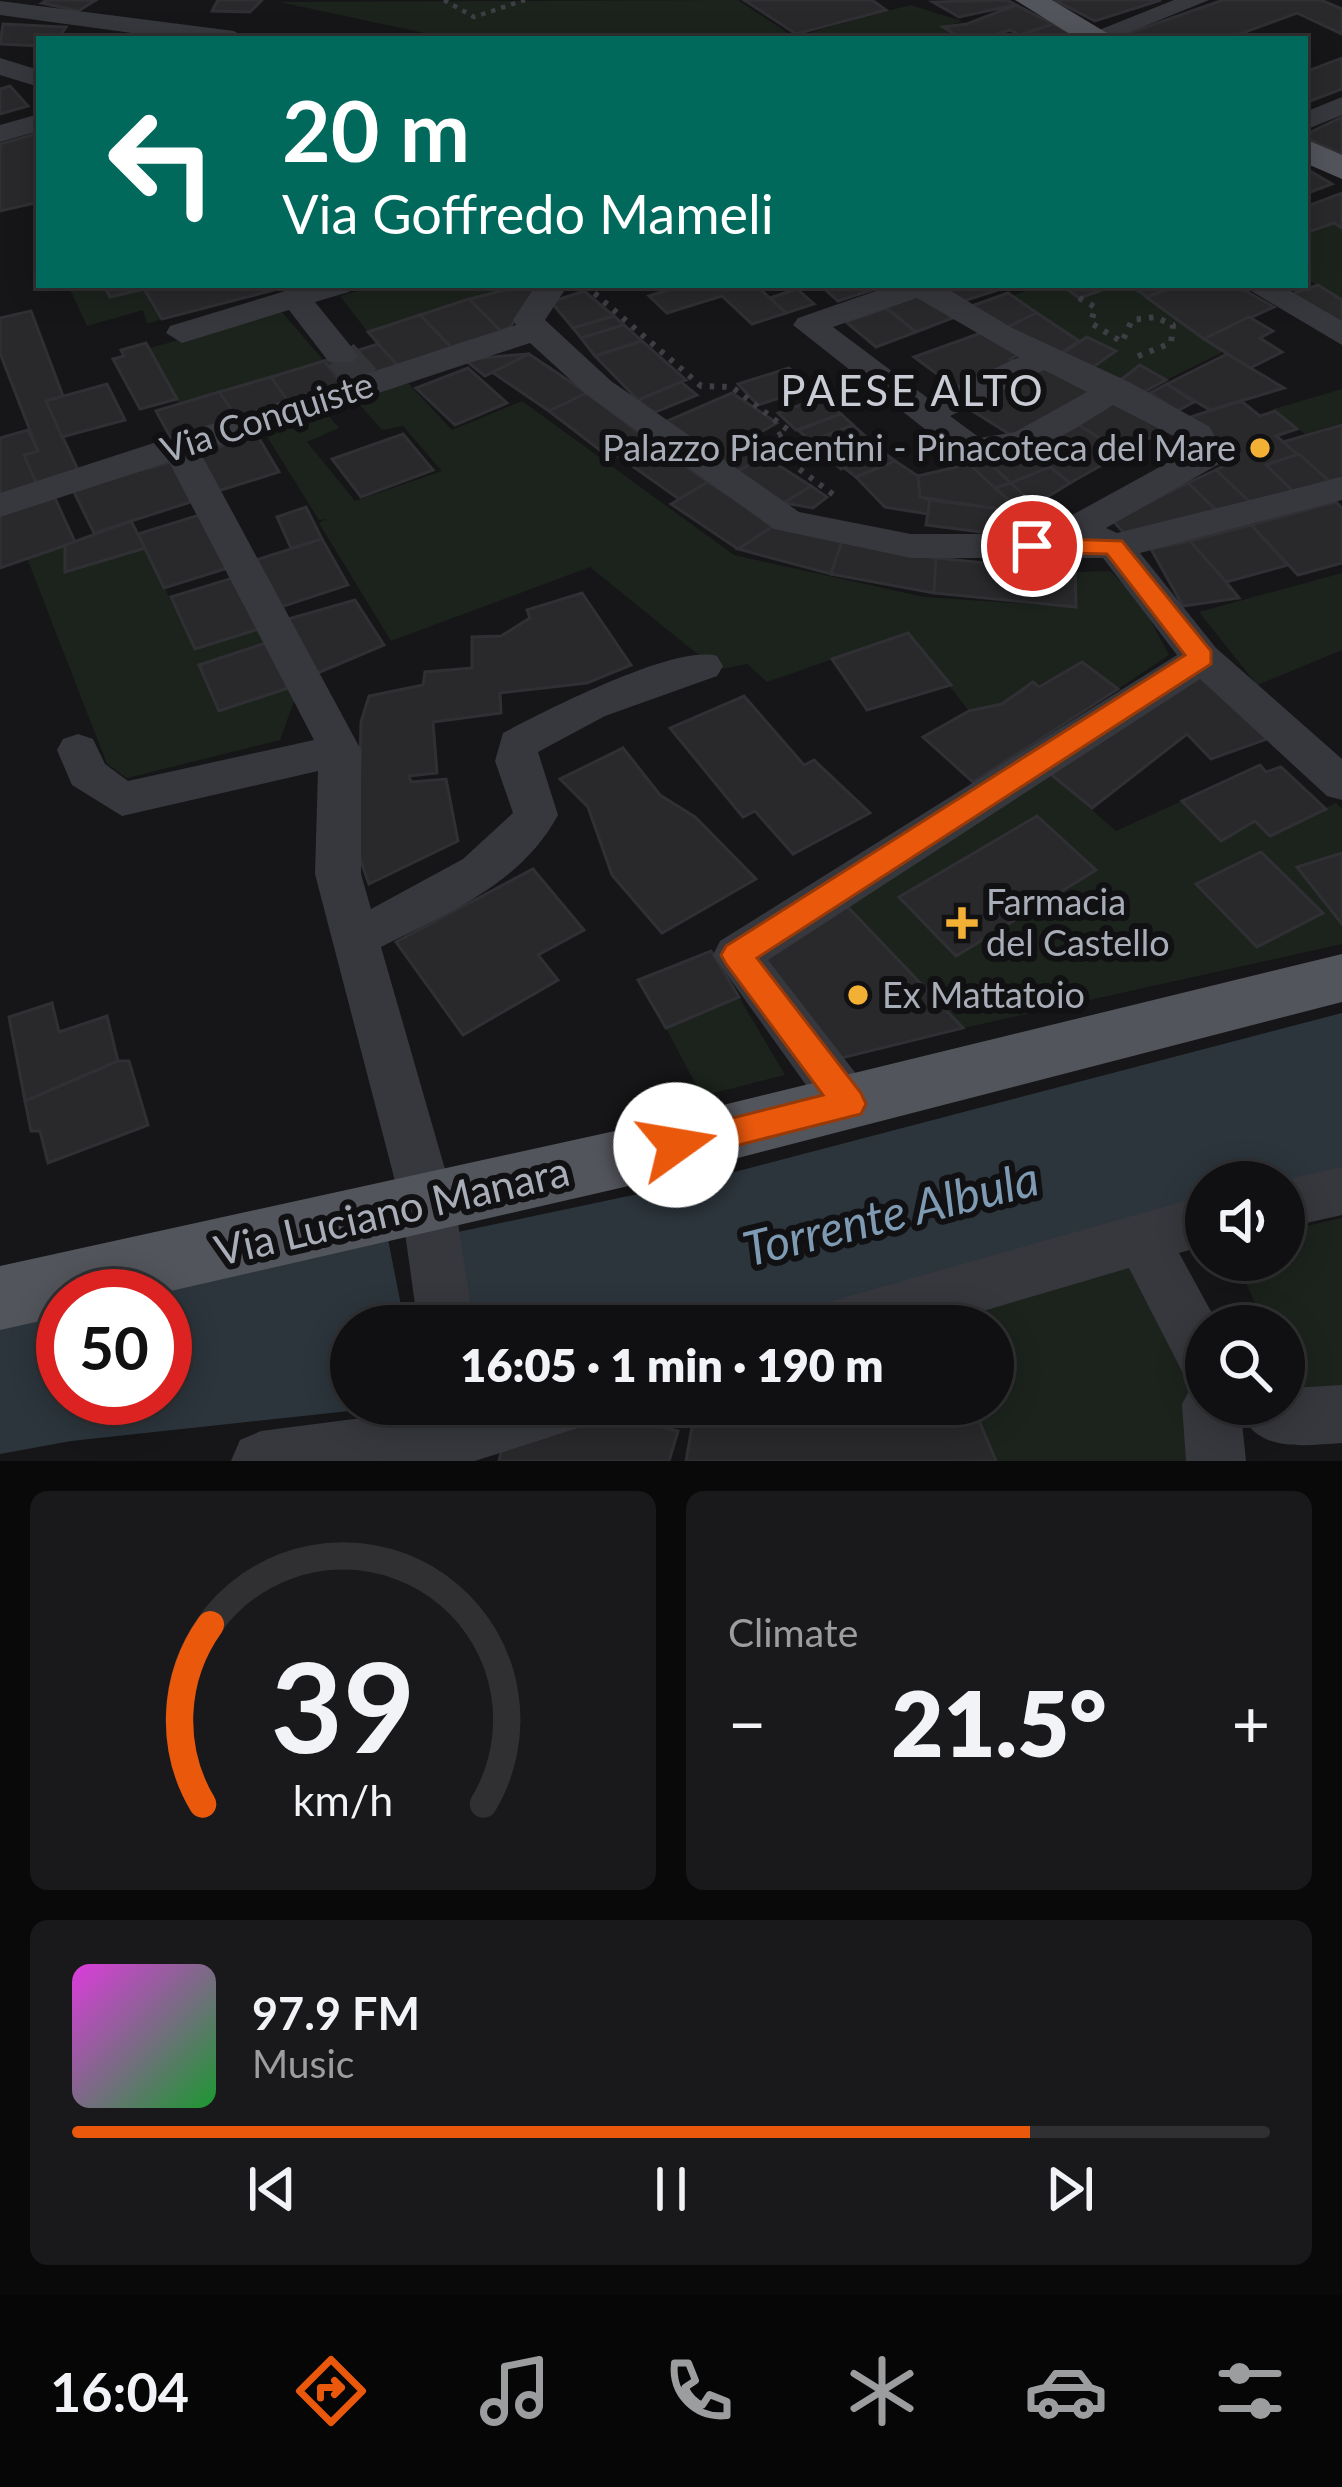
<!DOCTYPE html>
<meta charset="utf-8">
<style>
:root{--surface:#101012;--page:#19191b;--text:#f1f3f6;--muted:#9c9d9f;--line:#303032;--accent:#ea580c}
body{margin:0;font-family:Lato,sans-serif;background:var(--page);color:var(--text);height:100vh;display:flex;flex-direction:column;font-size:45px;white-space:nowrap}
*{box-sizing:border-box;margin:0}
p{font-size:39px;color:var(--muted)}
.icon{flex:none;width:66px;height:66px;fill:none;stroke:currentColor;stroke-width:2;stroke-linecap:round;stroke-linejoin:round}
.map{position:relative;height:1461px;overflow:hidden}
.drawer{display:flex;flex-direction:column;gap:30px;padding:30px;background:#09090a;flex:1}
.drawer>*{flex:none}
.hud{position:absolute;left:36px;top:36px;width:1272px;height:252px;border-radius:0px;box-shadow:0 6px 30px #0003,0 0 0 3px var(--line);background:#00695c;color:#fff;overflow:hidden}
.fabs{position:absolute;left:1185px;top:1161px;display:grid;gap:24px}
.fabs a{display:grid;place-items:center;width:120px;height:120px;border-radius:50%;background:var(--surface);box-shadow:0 6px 30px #0003,0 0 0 3px var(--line);font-size:60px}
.speed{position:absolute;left:36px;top:1269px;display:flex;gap:24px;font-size:60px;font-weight:700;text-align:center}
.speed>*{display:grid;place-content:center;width:156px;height:156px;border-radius:50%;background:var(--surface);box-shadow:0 6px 30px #0003,0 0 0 3px var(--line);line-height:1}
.speed .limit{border:18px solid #d22;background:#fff;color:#111}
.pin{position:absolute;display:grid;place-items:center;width:102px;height:102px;color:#fff;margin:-51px;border:6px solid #fff;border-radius:50%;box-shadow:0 3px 12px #0007}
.me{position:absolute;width:132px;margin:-66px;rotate:77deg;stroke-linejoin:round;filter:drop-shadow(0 0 9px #0008)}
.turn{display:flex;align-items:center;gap:42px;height:252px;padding:0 48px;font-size:54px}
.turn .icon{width:156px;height:156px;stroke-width:2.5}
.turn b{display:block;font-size:84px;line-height:102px}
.big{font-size:90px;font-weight:800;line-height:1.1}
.drawer .widget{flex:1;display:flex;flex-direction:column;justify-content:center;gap:18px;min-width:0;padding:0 42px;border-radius:18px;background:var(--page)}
.drawer .dial{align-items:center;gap:0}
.dial svg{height:312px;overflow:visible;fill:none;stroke:var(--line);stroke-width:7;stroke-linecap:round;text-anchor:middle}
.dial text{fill:var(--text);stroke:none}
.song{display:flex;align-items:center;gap:36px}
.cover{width:144px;height:144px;border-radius:18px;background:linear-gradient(135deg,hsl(300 70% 55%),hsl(130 70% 35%))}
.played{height:12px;border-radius:6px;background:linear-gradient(90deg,var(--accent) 80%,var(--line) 80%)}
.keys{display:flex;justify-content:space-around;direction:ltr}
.heat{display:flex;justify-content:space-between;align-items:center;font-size:66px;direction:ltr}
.drawer .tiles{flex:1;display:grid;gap:30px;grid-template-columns:1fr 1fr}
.widget:last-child{grid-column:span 2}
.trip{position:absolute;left:330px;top:1305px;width:684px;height:120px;border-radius:60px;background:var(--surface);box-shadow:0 6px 30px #0003,0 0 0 3px var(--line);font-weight:800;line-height:120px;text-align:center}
.tabs{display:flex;height:192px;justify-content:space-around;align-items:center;background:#060607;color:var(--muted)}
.tabs .icon{width:84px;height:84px}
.tabs .selected{color:var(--accent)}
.tabs b{font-size:54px;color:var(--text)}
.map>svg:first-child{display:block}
.green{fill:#1c231d}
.water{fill:#2c353c}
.building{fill:#29292c;stroke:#303034;stroke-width:3}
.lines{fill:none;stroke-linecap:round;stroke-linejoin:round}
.minor-tunnel{stroke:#333438;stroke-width:34;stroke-dasharray:34 16;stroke-linecap:butt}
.path-far1{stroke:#3d3f44;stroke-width:4.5;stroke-dasharray:4.5 6;stroke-linecap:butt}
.path{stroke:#3d3f44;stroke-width:6;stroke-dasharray:4.5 8;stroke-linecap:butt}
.minor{fill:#37383d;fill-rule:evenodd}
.major{fill:#53555c;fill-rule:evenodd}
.route{fill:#ea580c;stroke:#983908;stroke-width:3}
.poi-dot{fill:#f2b134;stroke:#111113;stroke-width:4.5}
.labels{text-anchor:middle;stroke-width:12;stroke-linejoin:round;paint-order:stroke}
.street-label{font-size:36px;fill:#a8adb8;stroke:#111113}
.poi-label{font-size:36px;fill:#a8adb8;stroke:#111113;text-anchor:start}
.quarter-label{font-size:42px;letter-spacing:3px;fill:#c9ccd4;stroke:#111113}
.near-street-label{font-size:42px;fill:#a8adb8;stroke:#111113}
.near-water-label{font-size:48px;font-style:italic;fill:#7f9bb3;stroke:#111113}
</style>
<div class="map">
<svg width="1342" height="1461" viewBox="0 0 1342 1461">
<rect width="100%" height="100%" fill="#161618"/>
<g class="green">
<path d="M738 0 794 37 910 5 962 21 944 27 963 39H453L279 2Z"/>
<path d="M1334 223 1342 228V300L1305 278V228L1312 231Z"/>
<path d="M68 285H104L110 297 144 289 162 319 147 324 143 310 87 326Z"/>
<path d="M379 285H495L501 292 368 332 340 296Z"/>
<path d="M1043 285H1062L1079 298 1114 286 1132 287 1223 352 1166 380 1140 365 1120 380 1093 367 1114 351 1087 337 1079 341 1012 296Z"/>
<path d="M281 311 324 361 179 404 150 348Z"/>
<path d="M404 379 452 430 522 401 734 555 924 597 1075 607V572L1110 571 1140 601 1169 655 1118 689 1082 662 1002 704 969 711 908 633 767 682 747 664 717 670 590 567 391 641 319 523 326 519 319 520 261 427 322 408 339 428 307 442 355 501 442 471 403 426 382 430 353 397Z"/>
<path d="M1342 389V423L1305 434 1274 409Z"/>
<path d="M65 545 66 571 145 548 195 649 262 628 298 690 280 740 127 778 107 764 27 558Z"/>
<path d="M1342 573V650L1257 685 1199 612Z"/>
<path d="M1047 771 1116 831 1182 801 1221 841 1255 821 1270 836 1336 803 1342 809V853L1297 867 1342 924V944L963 1028 845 904Z"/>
<path d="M739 997 785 1075 702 1096 666 1028Z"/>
<path d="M1342 1218V1394L1300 1397 1284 1363V1326H1266L1235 1260H1284V1231Z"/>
<path d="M1131 1266C1174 1339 1207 1372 1190 1461H996L972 1404H993V1326H940L937 1319Z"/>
</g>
<g class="water">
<path d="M1342 1013V1170L1284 1182H1206V1205L754 1326H465L453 1233 704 1180Z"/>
<path d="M388 1239 405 1326H351V1404H415L71 1441 0 1454V1323L63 1311V1398H165V1296H132Z"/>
</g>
<g class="building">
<path d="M47 0H96L78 11 42 3Z"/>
<path d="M218 0H262L250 12 212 11Z"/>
<path d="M744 0H872L886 10 796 34Z"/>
<path d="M1007 0 1016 5 959 17 933 2Z"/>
<path d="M1054 0H1161L1095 21Z"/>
<path d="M1223 0H1321L1342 9V34L1297 13 1226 39 1118 37Z"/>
<path d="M1016 5 1053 24 1020 35 1010 30 980 39H963L943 27 967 24Z"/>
<path d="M3 24 66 27 58 39H39V46L0 44Z"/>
<path d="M1053 24 1082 39H1015L1020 35Z"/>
<path d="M1342 58V89L1305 103V72Z"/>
<path d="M10 86 28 106 0 114V89Z"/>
<path d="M1342 117V155L1305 137V135Z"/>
<path d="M39 133V202L0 211V144Z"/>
<path d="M1305 168 1332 184 1305 194Z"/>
<path d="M1342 193V228L1334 223 1311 231 1305 228V207Z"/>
<path d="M104 285H293L162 319 144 289 110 297Z"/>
<path d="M525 285 538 289 510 327 501 331 469 299Z"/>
<path d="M684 285H773L760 289 786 313 752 324 722 296 667 313 649 296Z"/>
<path d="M820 285H887L838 301Z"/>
<path d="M932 285H988L995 291 954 304Z"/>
<path d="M1062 285H1112L1114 286 1079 298Z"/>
<path d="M1129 285H1180L1151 299Z"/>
<path d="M1180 285H1235L1274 307 1204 339 1146 297Z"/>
<path d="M1318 285 1342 300V328L1292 294Z"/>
<path d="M797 289 814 304 786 313 770 298Z"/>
<path d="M584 291 614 316 573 328 551 302Z"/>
<path d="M921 291 955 317 916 332 883 305Z"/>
<path d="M1008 293 1037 313 1003 329 969 307Z"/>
<path d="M469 299 501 331 451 347 420 315Z"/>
<path d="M886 308 916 332 876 347 846 322Z"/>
<path d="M31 311 63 396 46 401 79 472 37 485 24 455 38 451 0 353V318Z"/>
<path d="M1037 313 1079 341 1057 356 1003 329Z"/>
<path d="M420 315 451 347 398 366 368 332Z"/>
<path d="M614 316 624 325 581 338 573 328Z"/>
<path d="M1249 317 1273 331 1260 338 1282 352 1250 368 1204 339Z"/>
<path d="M624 325 642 341 595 356 581 338Z"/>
<path d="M984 332 1022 353 1010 359 1021 365 960 391 914 357Z"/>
<path d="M1087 337 1116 351 1090 369 1061 354Z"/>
<path d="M642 341 686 380 638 400 595 356Z"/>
<path d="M146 343 177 399 140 409 113 359 124 356 121 350Z"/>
<path d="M378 344 398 366 343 385 324 361Z"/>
<path d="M529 354 587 393 549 411 492 372Z"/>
<path d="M529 354 485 376 465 360 502 356Z"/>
<path d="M1227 354 1284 388 1210 410 1167 384Z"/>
<path d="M324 361 343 385 289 403 271 377Z"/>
<path d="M1043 362 1094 392 1014 437 963 405Z"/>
<path d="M1140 365 1166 380 1142 393 1119 381Z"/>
<path d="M468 368 507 403 455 425 416 388Z"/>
<path d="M789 368 810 388 758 405 738 384Z"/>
<path d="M271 377 289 403 238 419 219 392Z"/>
<path d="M681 382 697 395 653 413 638 400Z"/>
<path d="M107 384 125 420 62 437 46 401Z"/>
<path d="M1167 384 1194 402 1177 411 1150 393Z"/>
<path d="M219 392 238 419 172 440 156 411Z"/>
<path d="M587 393 642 435 605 454 549 411Z"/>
<path d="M732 393 777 423 716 457 665 422Z"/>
<path d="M822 397 841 414 796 430 778 413Z"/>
<path d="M1115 400 1164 430 1123 453 1074 422Z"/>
<path d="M1241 401 1260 416 1275 411 1297 429 1276 436 1299 454 1266 465 1294 492 1252 504 1216 470 1241 458 1187 418Z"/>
<path d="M841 414 853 425 811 441 798 430Z"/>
<path d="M1074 422 1123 453 1070 483 1025 446Z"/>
<path d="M853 425 883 452 841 469 811 441Z"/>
<path d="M1342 425V478L1329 481 1283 442Z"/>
<path d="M28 430 38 451 24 455 37 485 0 497V438Z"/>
<path d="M403 434 433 470 361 497 332 459Z"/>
<path d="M257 435 279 472 215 492 194 455Z"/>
<path d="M642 435 708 482 679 499 611 451Z"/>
<path d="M743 442 764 456 737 472 716 457Z"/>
<path d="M1025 446 1050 467 1011 483 985 459Z"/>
<path d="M883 452 895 461 856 477 843 467Z"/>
<path d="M1299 454 1329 481 1294 492 1266 465Z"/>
<path d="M764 456 811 486 784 503 737 472Z"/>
<path d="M985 459 1011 483 995 488 969 464Z"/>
<path d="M176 461 200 499 94 533 72 488Z"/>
<path d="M895 461 918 476 920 497 930 500 928 514 885 507 856 477Z"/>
<path d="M969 464 995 488 1021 511 999 513V509L920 497 918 476Z"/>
<path d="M1050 467 1070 483 1034 505 1011 483Z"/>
<path d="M1216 470 1252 504 1219 513 1188 483Z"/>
<path d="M708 482 775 525 738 549 671 504Z"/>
<path d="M1011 483 1034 505 1021 511 995 488Z"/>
<path d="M1188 483 1219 513 1125 534 1113 521Z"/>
<path d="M811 486 827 497 813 508 784 503Z"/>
<path d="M54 496 75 542 0 568V514Z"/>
<path d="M930 500 999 509 997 534 926 525Z"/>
<path d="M1336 502 1342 508V563L1298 575 1251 525Z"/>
<path d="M306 507 322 539 291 548 277 517Z"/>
<path d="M206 513 234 566 164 588 138 534Z"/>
<path d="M131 521 145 548 65 572V545Z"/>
<path d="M775 525 842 541 831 574 738 549Z"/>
<path d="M1251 525 1288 565 1226 582 1190 541Z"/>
<path d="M322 539 348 585 281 607 256 560Z"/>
<path d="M842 541 936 558 934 593 831 574Z"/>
<path d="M1190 541 1226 582 1239 598 1183 606 1151 549Z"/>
<path d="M936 558 1075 572 1076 607 934 593Z"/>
<path d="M236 577 262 628 195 649 171 597Z"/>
<path d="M582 593 631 665 587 683 500 693 501 713 433 722 437 773 409 776 411 782 446 779 458 841 369 884 358 853 361 722 369 696 423 685 425 672 472 668V637L501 636 530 618 527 610Z"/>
<path d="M355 600 384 645 315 674 285 620Z"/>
<path d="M908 633 951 685 867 710 832 659Z"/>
<path d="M266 643 288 688 219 711 199 665Z"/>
<path d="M1082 662 1118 689 973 782 923 737 969 711 1002 704 1033 682 1039 687Z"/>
<path d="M1196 673 1267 739 1211 759 1187 734 1092 808 1047 771Z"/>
<path d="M744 696 804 765 814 760 870 813 793 854 755 811 743 817 670 728Z"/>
<path d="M623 748 660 795 695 817 756 879 662 933 612 875 588 807 560 779Z"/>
<path d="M1260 765 1266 772 1281 767 1326 809 1270 836 1255 821 1221 841 1182 801Z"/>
<path d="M1037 816 1096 870 956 956 899 897Z"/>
<path d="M1261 852 1323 913 1257 947 1196 884Z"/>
<path d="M1342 853V924L1297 867Z"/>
<path d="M533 869 584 930 538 955 558 980 463 1035 396 942Z"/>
<path d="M845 904 963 1028 841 1058 756 963Z"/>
<path d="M711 951 739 997 666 1028 638 980Z"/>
<path d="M52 1003 59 1032 107 1016 118 1061 25 1101 9 1017Z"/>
<path d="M118 1061H129L148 1125 48 1163 40 1131H31L25 1101Z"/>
<path d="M696 1404H972L996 1461H686Z"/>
<path d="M607 1413 678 1431 669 1461H499L504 1439Z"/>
</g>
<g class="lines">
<path class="minor-tunnel" d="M341 355 367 384"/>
<path class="path-far1" d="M444 0 474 17 525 0"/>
<g class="path">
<path d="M585 285 701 386 732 387 788 430 765 443 835 496"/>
<path d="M1079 298 1095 307 1091 323 1122 342 1132 320 1155 317 1173 325 1171 343 1131 359"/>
</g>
<g class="minor">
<path d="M1174 0H1209L1113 39 1084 36Z"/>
<path d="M0 1 234 31 247 39H176L0 15Z"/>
<path d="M0 58 39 70V87L0 75Z"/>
<path d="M1342 97V115L1305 130V112Z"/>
<path d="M39 114V131L0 142V125Z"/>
<path d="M305 285H354L349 292 315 302 358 355 353 362H329L289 310 182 343 166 333 170 326Z"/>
<path d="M536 285H568L545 320 611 381 799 512 911 534H1060L1063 520 1187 452 1183 441 1113 405C1067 434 1015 470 959 456L793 325 798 318 893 285H941L1012 328 1129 382 1210 427 1224 456 1219 464 1106 528 1117 533 1342 477V500L1140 553 1216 648 1342 759V800L1327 796 1200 679 768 960 867 1088 874 1104 867 1120 849 1126 831 1120 713 955 720 941 1177 655 1103 558H911L774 529 587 395 530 343 200 452 361 750V874L371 909 463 859 513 813 495 761 503 733C545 711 675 644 717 656L723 666 717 676 605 716 538 752 558 815C521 884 448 913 381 947L455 1204 474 1326H418L401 1204 315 874 318 771 122 816 72 785 57 750 63 739 78 734 93 739 105 764 128 781 314 740 169 462 0 517V493L516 325 513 320ZM917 298 1019 357 929 399 833 327ZM1044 370 1087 392 1015 432 980 438 950 416Z"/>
<path d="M1241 285H1280L1342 321V345Z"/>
<path d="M1342 1167V1215L1284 1228V1182H1275Z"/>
<path d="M1206 1195V1245L1179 1253 1219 1326H1206V1404H1284V1383L1292 1388 1342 1385V1443C1307 1445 1258 1454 1241 1413L1246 1461H1186L1182 1404 1194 1382 1186 1379 1129 1268 932 1326H811L819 1307 839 1299Z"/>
<path d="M470 1404H599L590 1424 475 1461H231L240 1440 261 1431Z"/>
</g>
<g class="major">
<path d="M1015 0H1052L1117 39H1078Z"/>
<path d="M1305 139 1342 155V179L1305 163Z"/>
<path d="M1342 954V1002L633 1185 149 1296H63V1316L0 1330V1266L633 1127Z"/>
</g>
</g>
<path class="route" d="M1032 538 1122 541 1211 651V664L757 958 861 1093 866 1104 861 1114 676 1161 665 1156 660 1145 665 1135 823 1095 726 964 721 955 726 946 1185 655 1107 554 1024 552V540Z"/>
<g class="poi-dot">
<circle cx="1260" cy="448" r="12"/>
<path d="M956 905h12v12h12v12h-12v12h-12v-12h-12v-12h12z"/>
<circle cx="858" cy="995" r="12"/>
</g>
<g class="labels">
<g class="street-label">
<text transform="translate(267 417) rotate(-18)" y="13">Via Conquiste</text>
</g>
<g class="poi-label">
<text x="1236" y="461" text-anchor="end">Palazzo Piacentini - Pinacoteca del Mare</text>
<text x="986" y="915">Farmacia<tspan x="986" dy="41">del Castello</tspan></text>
<text x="882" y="1008">Ex Mattatoio</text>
</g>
<g class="quarter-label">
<text x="913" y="406">PAESE ALTO</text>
</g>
<g class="near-street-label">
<text transform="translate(392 1211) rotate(-13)" y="15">Via Luciano Manara</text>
</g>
<g class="near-water-label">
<text transform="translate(891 1214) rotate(-14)" y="17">Torrente Albula</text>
</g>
</g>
</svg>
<div class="fabs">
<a><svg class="icon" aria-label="sound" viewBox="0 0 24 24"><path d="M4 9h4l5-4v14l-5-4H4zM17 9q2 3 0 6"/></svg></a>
<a><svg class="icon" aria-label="search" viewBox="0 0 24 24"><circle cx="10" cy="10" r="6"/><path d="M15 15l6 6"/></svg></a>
</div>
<div class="speed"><div class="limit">50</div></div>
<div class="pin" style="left:1032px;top:546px;background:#d93025"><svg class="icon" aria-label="arrive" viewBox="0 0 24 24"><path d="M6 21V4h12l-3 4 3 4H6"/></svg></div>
<svg class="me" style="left:676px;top:1145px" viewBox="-20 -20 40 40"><circle r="19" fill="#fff"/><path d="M0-13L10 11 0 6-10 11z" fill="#ea580c"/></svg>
<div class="trip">16:05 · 1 min · 190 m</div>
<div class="hud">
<div class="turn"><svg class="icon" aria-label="left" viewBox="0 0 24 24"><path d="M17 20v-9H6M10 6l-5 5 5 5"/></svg><div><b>20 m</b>Via Goffredo Mameli</div></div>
</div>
</div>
<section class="drawer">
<div class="tiles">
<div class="widget dial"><svg viewBox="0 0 100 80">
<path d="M14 69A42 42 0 1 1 86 69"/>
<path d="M14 69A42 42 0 0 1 16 23" stroke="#ea580c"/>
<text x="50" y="56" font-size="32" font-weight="700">39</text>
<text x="50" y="72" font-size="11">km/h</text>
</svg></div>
<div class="widget"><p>Climate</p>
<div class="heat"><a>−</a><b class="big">21.5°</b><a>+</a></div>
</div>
<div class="widget">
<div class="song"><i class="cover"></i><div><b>97.9 FM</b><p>Music</p></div></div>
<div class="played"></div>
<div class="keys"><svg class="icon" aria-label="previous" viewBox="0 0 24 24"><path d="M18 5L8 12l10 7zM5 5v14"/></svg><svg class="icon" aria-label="pause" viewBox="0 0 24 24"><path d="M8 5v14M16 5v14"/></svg><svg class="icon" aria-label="next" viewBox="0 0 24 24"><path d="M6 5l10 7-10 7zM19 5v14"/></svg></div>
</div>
</div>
</section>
<nav class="tabs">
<b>16:04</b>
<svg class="icon selected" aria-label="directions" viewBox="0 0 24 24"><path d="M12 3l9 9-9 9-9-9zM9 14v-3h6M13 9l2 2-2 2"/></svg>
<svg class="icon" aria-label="music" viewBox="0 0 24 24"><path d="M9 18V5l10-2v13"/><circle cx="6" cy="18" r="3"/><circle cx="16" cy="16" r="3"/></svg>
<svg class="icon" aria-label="phone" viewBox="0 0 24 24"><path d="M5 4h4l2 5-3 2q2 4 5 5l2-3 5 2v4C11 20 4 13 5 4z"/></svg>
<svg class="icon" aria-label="climate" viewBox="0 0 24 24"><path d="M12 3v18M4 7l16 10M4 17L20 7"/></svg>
<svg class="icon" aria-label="car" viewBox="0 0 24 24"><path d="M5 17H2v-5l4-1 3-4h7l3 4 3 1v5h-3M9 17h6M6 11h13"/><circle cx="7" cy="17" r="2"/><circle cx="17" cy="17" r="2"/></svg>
<svg class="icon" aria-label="filters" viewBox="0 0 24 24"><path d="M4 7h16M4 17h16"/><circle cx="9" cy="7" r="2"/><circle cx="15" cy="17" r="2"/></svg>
</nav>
